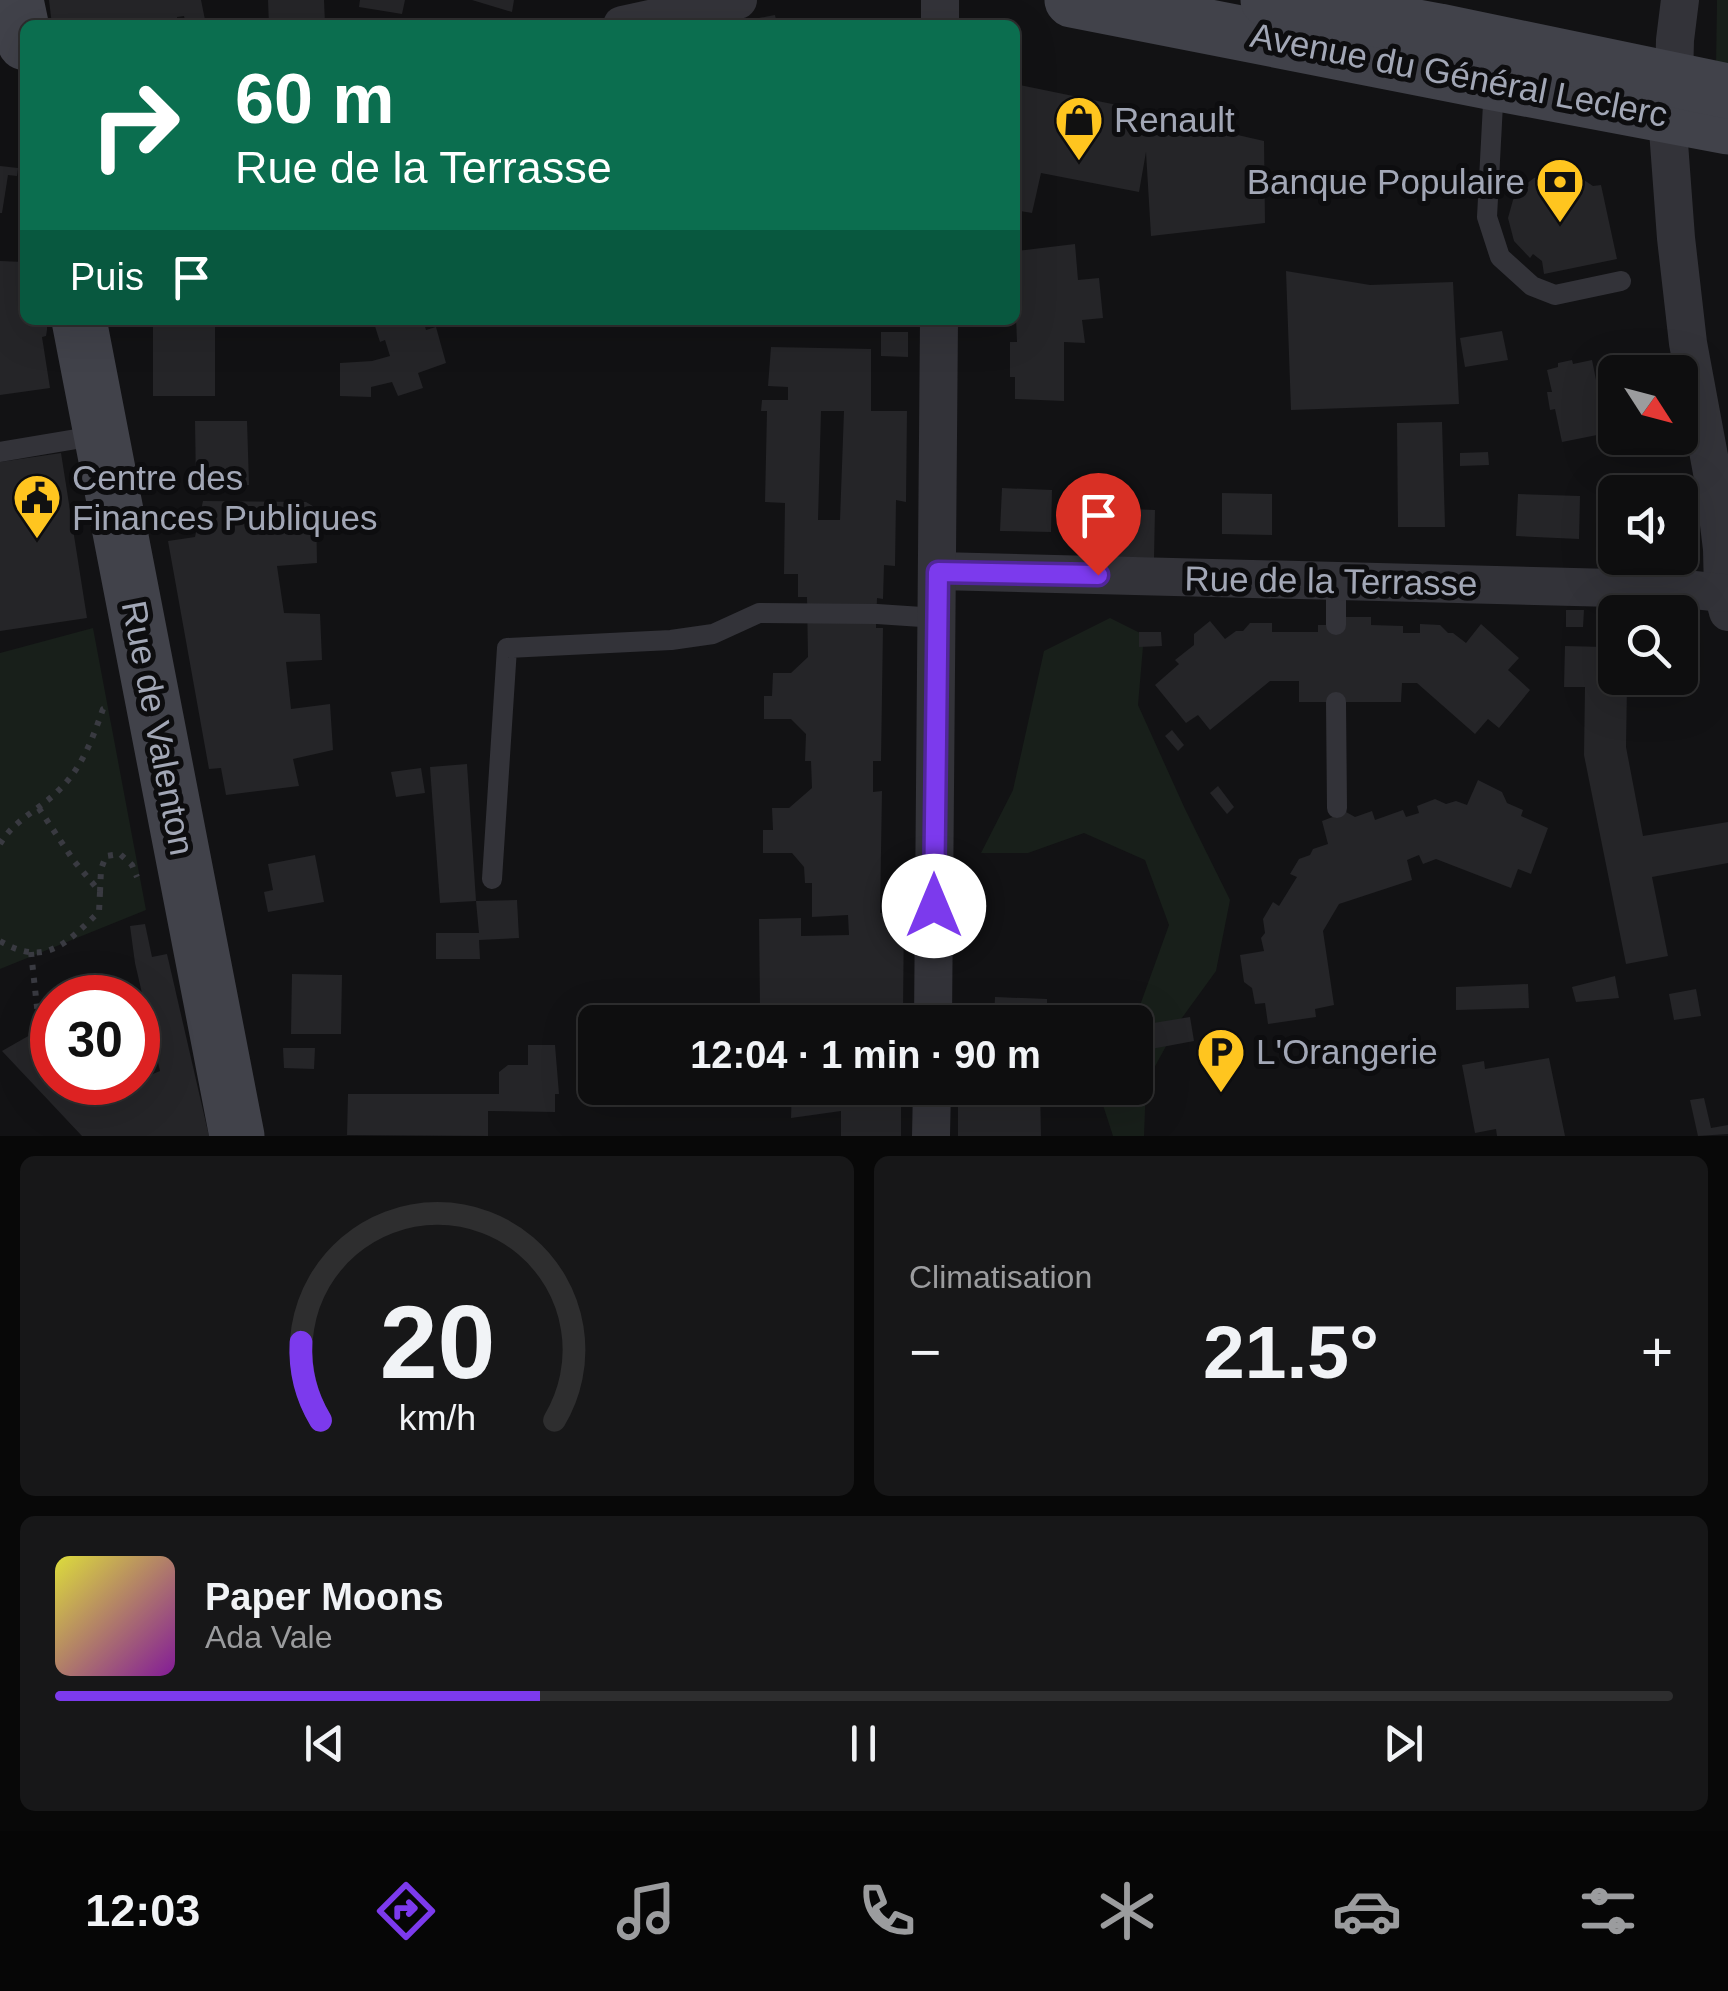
<!DOCTYPE html>
<html lang="fr">
<meta charset="utf-8">
<style>
:root{--surface:#0e0e0f;--page:#171718;--text:#f1f3f6;--muted:#9b9c9e;--line:#2e2e2f;--accent:#7c3aed}
body{margin:0;font-family:Helvetica,sans-serif;background:var(--page);color:var(--text);height:100vh;display:flex;flex-direction:column;font-size:38px;white-space:nowrap}
*{box-sizing:border-box;margin:0}
p{font-size:32px;color:var(--muted)}
.icon{flex:none;width:55px;height:55px;fill:none;stroke:currentColor;stroke-width:2;stroke-linecap:round;stroke-linejoin:round}
.map{position:relative;height:1136px;overflow:hidden}
.panel{display:flex;flex-direction:column;gap:20px;padding:20px;background:#080808;flex:1}
.panel>*{flex:none}
.top-card{position:absolute;left:20px;top:20px;width:1000px;height:305px;border-radius:15px;box-shadow:0 10px 40px #0002,0 0 0 2px var(--line);background:#0b6e4f;color:#fff;overflow:hidden}
.needle{width:65px;rotate:126deg}
.fabs{position:absolute;left:1598px;top:355px;display:grid;gap:20px}
.fabs a{display:grid;place-items:center;width:100px;height:100px;border-radius:15px;background:var(--surface);box-shadow:0 10px 40px #0002,0 0 0 2px var(--line);font-size:50px}
.speed{position:absolute;left:30px;top:975px;display:flex;gap:20px;font-size:50px;font-weight:700;text-align:center}
.speed>*{display:grid;place-content:center;width:130px;height:130px;border-radius:50%;background:var(--surface);box-shadow:0 10px 40px #0002,0 0 0 2px var(--line);line-height:1}
.speed .limit{border:15px solid #d22;background:#fff;color:#111}
.pin{position:absolute;display:grid;place-items:center;width:85px;height:85px;color:#fff;margin:-102px -42px;border-radius:50% 50% 50% 0;rotate:-45deg;box-shadow:0 0 10px #0007}
.pin .icon{rotate:45deg}
.me{position:absolute;width:110px;margin:-55px;rotate:0deg;stroke-linejoin:round;filter:drop-shadow(0 0 8px #0008)}
.turn{display:flex;align-items:center;gap:35px;height:210px;padding:0 50px;font-size:45px}
.turn .icon{width:130px;height:130px;stroke-width:2.5}
.turn b{display:block;font-size:70px;line-height:85px}
.then{display:flex;align-items:center;height:95px;padding:0 50px;background:#0003;gap:20px;font-size:38px}
.big{font-size:75px;font-weight:600;line-height:1.1}
.panel .tile{flex:1;display:flex;flex-direction:column;justify-content:center;gap:15px;min-width:0;padding:0 35px;border-radius:15px;background:var(--page)}
.panel .dial{align-items:center;gap:0}
.dial svg{height:260px;overflow:visible;fill:none;stroke:var(--line);stroke-width:7;stroke-linecap:round;text-anchor:middle}
.dial text{fill:var(--text);stroke:none}
.song{display:flex;align-items:center;gap:30px}
.cover{width:120px;height:120px;border-radius:15px;background:linear-gradient(135deg,hsl(60 70% 55%),hsl(290 70% 35%))}
.played{height:10px;border-radius:5px;background:linear-gradient(90deg,var(--accent) 30%,var(--line) 30%)}
.keys{display:flex;justify-content:space-around;direction:ltr}
.heat{display:flex;justify-content:space-between;align-items:center;font-size:55px;direction:ltr}
.panel .tiles{flex:1;display:grid;gap:20px;grid-template-columns:1fr 1fr}
.tile:last-child{grid-column:span 2}
.trip{position:absolute;left:578px;top:1005px;width:575px;height:100px;border-radius:15px;background:var(--surface);box-shadow:0 10px 40px #0002,0 0 0 2px var(--line);font-weight:600;line-height:100px;text-align:center}
.menu{display:flex;height:160px;justify-content:space-around;align-items:center;background:#060606;color:var(--muted)}
.menu .icon{width:70px;height:70px}
.menu .selected{color:var(--accent)}
.menu b{font-size:45px;color:var(--text)}
.map>svg:first-child{display:block}
.green{fill:#181f1a}
.building{fill:#252528;fill-rule:evenodd}
.lines{fill:none;stroke-linecap:round;stroke-linejoin:round}
.path{stroke:#393a41;stroke-width:6;stroke-dasharray:5 8;stroke-linecap:butt}
.service{stroke:#333339;stroke-width:20}
.minor{stroke:#333339;stroke-width:38}
.secondary{stroke:#41424a;stroke-width:55}
.route-casing{stroke:#51269a;stroke-width:25}
.route{stroke:#7c3aed;stroke-width:18}
.labels{text-anchor:middle;stroke-width:10;stroke-linejoin:round;paint-order:stroke}
.street-label{font-size:35px;fill:#a2a7b6;stroke:#0d0d0f}
.poi-label{font-size:35px;fill:#a2a7b6;stroke:#0d0d0f;text-anchor:start}
</style>
<div class="map">
<svg width="1728" height="1136" viewBox="0 0 1728 1136">
<rect width="100%" height="100%" fill="#121214"/>
<g class="green">
<path d="M1717 0H1728V71L1716 69Z"/>
<path d="M1110 618 1144 635 1138 705 1185 809 1230 900 1216 971 1179 1022 1146 1083 1144 1136H1113L1102 1102 1108 1088H1135L1134 1022 1169 925 1145 860 1084 833 1028 853H981L1013 790 1044 651Z"/>
<path d="M93 628 146 910 0 969V653Z"/>
</g>
<g class="building">
<path d="M49 0H201L206 25H186L184 16 177 17 178 25H52Z"/>
<path d="M268 0H324L325 25H269Z"/>
<path d="M360 0H405L402 14 359 7Z"/>
<path d="M472 0H514L512 12Z"/>
<path d="M775 15 777 25H733V23Z"/>
<path d="M1015 84 1156 113 1154 116 1264 141 1265 223 1151 236 1146 152 1139 192 1041 173 1032 213 1015 210Z"/>
<path d="M0 166 18 168 17 176 8 175 2 213H0Z"/>
<path d="M1561 172 1578 176 1593 186 1601 185 1617 259 1544 274 1542 261 1533 254 1530 258 1514 241 1508 218 1513 200 1520 189 1534 178Z"/>
<path d="M1075 244 1078 280 1099 278 1103 318 1082 320 1085 343 1064 342V401L1015 399V377H1010V342H1017L1015 293H1017V251Z"/>
<path d="M0 261 25 262V320H47V330L46 336 42 337 50 388 0 395Z"/>
<path d="M1286 271 1370 285 1453 282 1459 404 1291 410Z"/>
<path d="M373 320H423L426 330 436 327 446 363 418 373 423 388 398 396 392 382 371 387V397L340 396V363L372 361 390 356 385 340 380 342Z"/>
<path d="M153 321 215 323V396H153Z"/>
<path d="M1502 331 1508 360 1465 367 1460 338Z"/>
<path d="M881 332H908V357L881 356Z"/>
<path d="M771 347 871 349V411H907L906 502 896 500 895 566 884 565 883 599 877 598 876 628H883L881 761H873V792L882 791 880 913 904 912 903 1012H880V1022H794V1010H760L759 919 801 918V936L849 935 848 915 812 917V883H805L804 867 792 853H763V830H773L772 808H789L812 788 811 761H805L806 734 791 719H764V696H772L773 673H791L808 657 807 597H798V574H784L785 503 765 502 767 411H761L762 400H788V387L768 386ZM821 411H844L840 520H818Z"/>
<path d="M1572 360 1573 364 1592 360 1600 400 1615 397V419L1605 422 1607 433 1562 442 1555 409 1550 410 1547 392H1552L1547 370 1558 367V363Z"/>
<path d="M195 421H247L249 485H196Z"/>
<path d="M1442 422 1445 527H1398L1397 423Z"/>
<path d="M1488 452 1489 465 1460 466V453Z"/>
<path d="M61 453 87 618 0 631V462Z"/>
<path d="M1002 488 1052 490 1051 532 1000 531Z"/>
<path d="M1222 493 1272 494V535L1222 534Z"/>
<path d="M1518 494 1580 496 1579 539 1516 536Z"/>
<path d="M203 501 306 502 316 508 317 563 277 566 284 613 320 614 322 660 286 662 291 709 330 704 333 750 293 759 299 786 226 795 221 768 209 769 168 541 195 537Z"/>
<path d="M1615 503V541L1605 543 1597 507Z"/>
<path d="M1131 509 1155 510 1154 558 1091 557 1092 524 1131 525Z"/>
<path d="M1566 610H1584L1583 627H1566Z"/>
<path d="M1343 617H1371V625L1403 626V633H1420V624L1440 625 1448 633H1453L1466 643 1481 624 1519 658 1508 670 1530 690 1499 728 1488 719 1475 734 1417 683H1402L1401 702H1299V681H1270L1210 730 1198 715 1186 723 1155 685 1179 664 1175 660 1194 645V634L1210 621 1225 639 1236 631H1243L1250 623H1272V632H1318V625H1336Z"/>
<path d="M1139 632H1161L1162 646 1139 647Z"/>
<path d="M1565 646 1605 647 1607 685H1627L1626 747 1643 836 1728 822V863L1652 877 1668 956 1626 964 1584 755 1585 687H1564Z"/>
<path d="M1172 730 1184 745 1178 751 1165 736Z"/>
<path d="M467 764 476 901 440 903 430 767Z"/>
<path d="M421 768 425 793 396 797 391 772Z"/>
<path d="M1478 780 1502 792 1507 803 1523 810 1521 816 1548 828 1531 874 1518 869 1511 888 1436 859 1423 864 1419 855 1407 860 1412 880 1339 904 1323 931 1334 1005 1315 1009 1316 1017 1268 1024 1265 1003 1255 1004 1252 988 1244 982 1240 955 1264 951 1261 938 1265 933 1263 919 1273 902 1279 906 1297 877 1290 874 1299 859 1310 855 1313 849 1328 844 1322 821 1346 812 1355 817 1372 811 1375 820 1403 810 1406 817 1419 813 1417 806 1435 799 1446 804 1456 801 1467 805Z"/>
<path d="M1218 786 1234 807 1227 814 1210 793Z"/>
<path d="M315 855 324 902 268 912 264 892 273 890 268 864Z"/>
<path d="M517 900 519 938 479 940 480 959H436V933H479L476 901Z"/>
<path d="M145 924 152 957 167 954 209 1136H82L2 1051 37 1031 52 1048V1082H85L98 1097 138 1082V1080L160 1071 135 963 130 926Z"/>
<path d="M292 974 342 975 341 1034H291Z"/>
<path d="M1615 976 1619 998 1576 1002 1572 987Z"/>
<path d="M1528 984 1529 1008 1456 1010V987Z"/>
<path d="M1696 989 1701 1016 1674 1020 1669 994Z"/>
<path d="M995 997 1047 999V1022H994Z"/>
<path d="M1190 1017 1194 1041 1135 1052V1026Z"/>
<path d="M528 1045H555L559 1094H555V1112L488 1111V1136L347 1135 348 1094H499V1072L508 1065H528Z"/>
<path d="M283 1048H315L314 1069 284 1068Z"/>
<path d="M1549 1058 1565 1136H1497L1496 1129 1475 1133 1462 1065 1484 1061 1485 1069Z"/>
<path d="M792 1088H880V1106L901 1104V1136H841V1111L791 1118Z"/>
<path d="M958 1088H1040L1041 1136H958Z"/>
<path d="M1704 1098 1711 1128 1728 1125V1134L1698 1136 1690 1100Z"/>
</g>
<g class="lines">
<g class="path">
<path d="M0 844C14 820 39 810 58 791 82 768 92 740 103 709L108 707"/>
<path d="M100 892 101 869 106 856 120 854 132 865 137 877"/>
<path d="M0 941C46 968 66 943 99 912L100 892 74 861 38 807"/>
<path d="M31 952 38 1016"/>
</g>
<g class="service">
<path d="M1494 85 1487 217 1500 257 1532 286 1555 295 1621 281"/>
<path d="M0 452 100 435"/>
<path d="M1336 625V581"/>
<path d="M1336 702 1337 808"/>
<path d="M492 879 507 648 671 640 713 634 759 613 877 614 937 618"/>
</g>
<g class="minor">
<path d="M1680 0 1675 40 1674 78 1667 116 1676 238 1688 343 1714 483 1722 549 1723 593 1728 612"/>
<path d="M622 25 738 0"/>
<path d="M940 25V0"/>
<path d="M938 571 1694 590 1723 593"/>
<path d="M933 1022 939 320"/>
<path d="M931 1136 932 1088"/>
</g>
<g class="secondary">
<path d="M16 0 25 43"/>
<path d="M1072 0 1494 83 1728 127"/>
<path d="M1268 0 1439 31 1728 91"/>
<path d="M79 320 237 1136"/>
</g>
</g>
<g class="lines">
<g class="route-casing">
<path id="route" d="M934 906 938 572 1098 575"/>
</g>
<use href="#route" class="route"/>
</g>
<defs>
<g id="shop-pin" transform="scale(2.5)"><path d="M0 17L-7.5 6A9.5 9.5 0 1 1 7.5 6Z" fill="#ffc51f" stroke="#0d0d0f"/><path d="M-5-2.5h2.3a2.7 3.5 0 0 1 5.4 0H5L5.5 6h-11ZM-1.5-2.5h3a1.5 2.3 0 0 0-3 0Z" fill="#111"/></g>
<g id="bank-pin" transform="scale(2.5)"><path d="M0 17L-7.5 6A9.5 9.5 0 1 1 7.5 6Z" fill="#ffc51f" stroke="#0d0d0f"/><path d="M-6-4H6V4H-6ZM0-2.3a2.3 2.3 0 1 0 0 4.6a2.3 2.3 0 1 0 0-4.6Z" fill="#111"/></g>
<g id="civic-pin" transform="scale(2.5)"><path d="M0 17L-7.5 6A9.5 9.5 0 1 1 7.5 6Z" fill="#ffc51f" stroke="#0d0d0f"/><path d="M-.6-6.5H3V-4.5H.6V-3L4-1V1h2V6H-6V1h2V-1L-.6-3ZM-1.2 2.5V6h2.4V2.5Z" fill="#111"/></g>
<g id="parking-pin" transform="scale(2.5)"><path d="M0 17L-7.5 6A9.5 9.5 0 1 1 7.5 6Z" fill="#ffc51f" stroke="#0d0d0f"/><path d="M-3.5-5.5H1a3.5 3.5 0 0 1 0 7H-1V5.5H-3.5ZM-1-3.4V-.6H.8a1.4 1.4 0 0 0 0-2.8Z" fill="#111"/></g>
</defs>
<g fill-rule="evenodd">
<use href="#shop-pin" x="1079" y="120"/>
<use href="#bank-pin" x="1560" y="182"/>
<use href="#civic-pin" x="37" y="498"/>
<use href="#parking-pin" x="1221" y="1052"/>
</g>
<g class="labels">
<g class="street-label">
<text transform="translate(1459 75) rotate(11)" y="12">Avenue du Général Leclerc</text>
<text transform="translate(1331 581) rotate(1)" y="12">Rue de la Terrasse</text>
<text transform="translate(158 728) rotate(79)" y="12">Rue de Valenton</text>
</g>
<g class="poi-label">
<text x="1114" y="132">Renault</text>
<text x="1525" y="194" text-anchor="end">Banque Populaire</text>
<text x="72" y="490">Centre des<tspan x="72" dy="40">Finances Publiques</tspan></text>
<text x="1256" y="1064">L'Orangerie</text>
</g>
</g>
</svg>
<div class="fabs">
<a><svg class="needle" viewBox="-14 -14 28 28"><path d="M0-13l5 13h-10z" fill="#e53935"/><path d="M0 13l5-13h-10z" fill="#9b9c9e"/></svg></a>
<a><svg class="icon" aria-label="sound" viewBox="0 0 24 24"><path d="M4 9h4l5-4v14l-5-4H4zM17 9q2 3 0 6"/></svg></a>
<a><svg class="icon" aria-label="search" viewBox="0 0 24 24"><circle cx="10" cy="10" r="6"/><path d="M15 15l6 6"/></svg></a>
</div>
<div class="speed"><div class="limit">30</div></div>
<div class="pin" style="left:1098px;top:575px;background:#d93025"><svg class="icon" aria-label="arrive" viewBox="0 0 24 24"><path d="M6 21V4h12l-3 4 3 4H6"/></svg></div>
<svg class="me" style="left:934px;top:906px" viewBox="-20 -20 40 40"><circle r="19" fill="#fff"/><path d="M0-13L10 11 0 6-10 11z" fill="#7c3aed"/></svg>
<div class="trip">12:04 · 1 min · 90 m</div>
<div class="top-card">
<div class="turn"><svg class="icon" aria-label="right" viewBox="0 0 24 24"><path d="M7 20v-9h11M14 6l5 5-5 5"/></svg><div><b>60 m</b>Rue de la Terrasse</div></div>
<div class="then">Puis<svg class="icon" aria-label="arrive" viewBox="0 0 24 24"><path d="M6 21V4h12l-3 4 3 4H6"/></svg></div>
</div>
</div>
<section class="panel">
<div class="tiles">
<div class="tile dial"><svg viewBox="0 0 100 80">
<path d="M14 69A42 42 0 1 1 86 69"/>
<path d="M14 69A42 42 0 0 1 8 45" stroke="#7c3aed"/>
<text x="50" y="56" font-size="32" font-weight="700">20</text>
<text x="50" y="72" font-size="11">km/h</text>
</svg></div>
<div class="tile"><p>Climatisation</p>
<div class="heat"><a>−</a><b class="big">21.5°</b><a>+</a></div>
</div>
<div class="tile">
<div class="song"><i class="cover"></i><div><b>Paper Moons</b><p>Ada Vale</p></div></div>
<div class="played"></div>
<div class="keys"><svg class="icon" aria-label="previous" viewBox="0 0 24 24"><path d="M18 5L8 12l10 7zM5 5v14"/></svg><svg class="icon" aria-label="pause" viewBox="0 0 24 24"><path d="M8 5v14M16 5v14"/></svg><svg class="icon" aria-label="next" viewBox="0 0 24 24"><path d="M6 5l10 7-10 7zM19 5v14"/></svg></div>
</div>
</div>
</section>
<nav class="menu">
<b>12:03</b>
<svg class="icon selected" aria-label="directions" viewBox="0 0 24 24"><path d="M12 3l9 9-9 9-9-9zM9 14v-3h6M13 9l2 2-2 2"/></svg>
<svg class="icon" aria-label="music" viewBox="0 0 24 24"><path d="M9 18V5l10-2v13"/><circle cx="6" cy="18" r="3"/><circle cx="16" cy="16" r="3"/></svg>
<svg class="icon" aria-label="phone" viewBox="0 0 24 24"><path d="M5 4h4l2 5-3 2q2 4 5 5l2-3 5 2v4C11 20 4 13 5 4z"/></svg>
<svg class="icon" aria-label="climate" viewBox="0 0 24 24"><path d="M12 3v18M4 7l16 10M4 17L20 7"/></svg>
<svg class="icon" aria-label="car" viewBox="0 0 24 24"><path d="M5 17H2v-5l4-1 3-4h7l3 4 3 1v5h-3M9 17h6M6 11h13"/><circle cx="7" cy="17" r="2"/><circle cx="17" cy="17" r="2"/></svg>
<svg class="icon" aria-label="filters" viewBox="0 0 24 24"><path d="M4 7h16M4 17h16"/><circle cx="9" cy="7" r="2"/><circle cx="15" cy="17" r="2"/></svg>
</nav>
